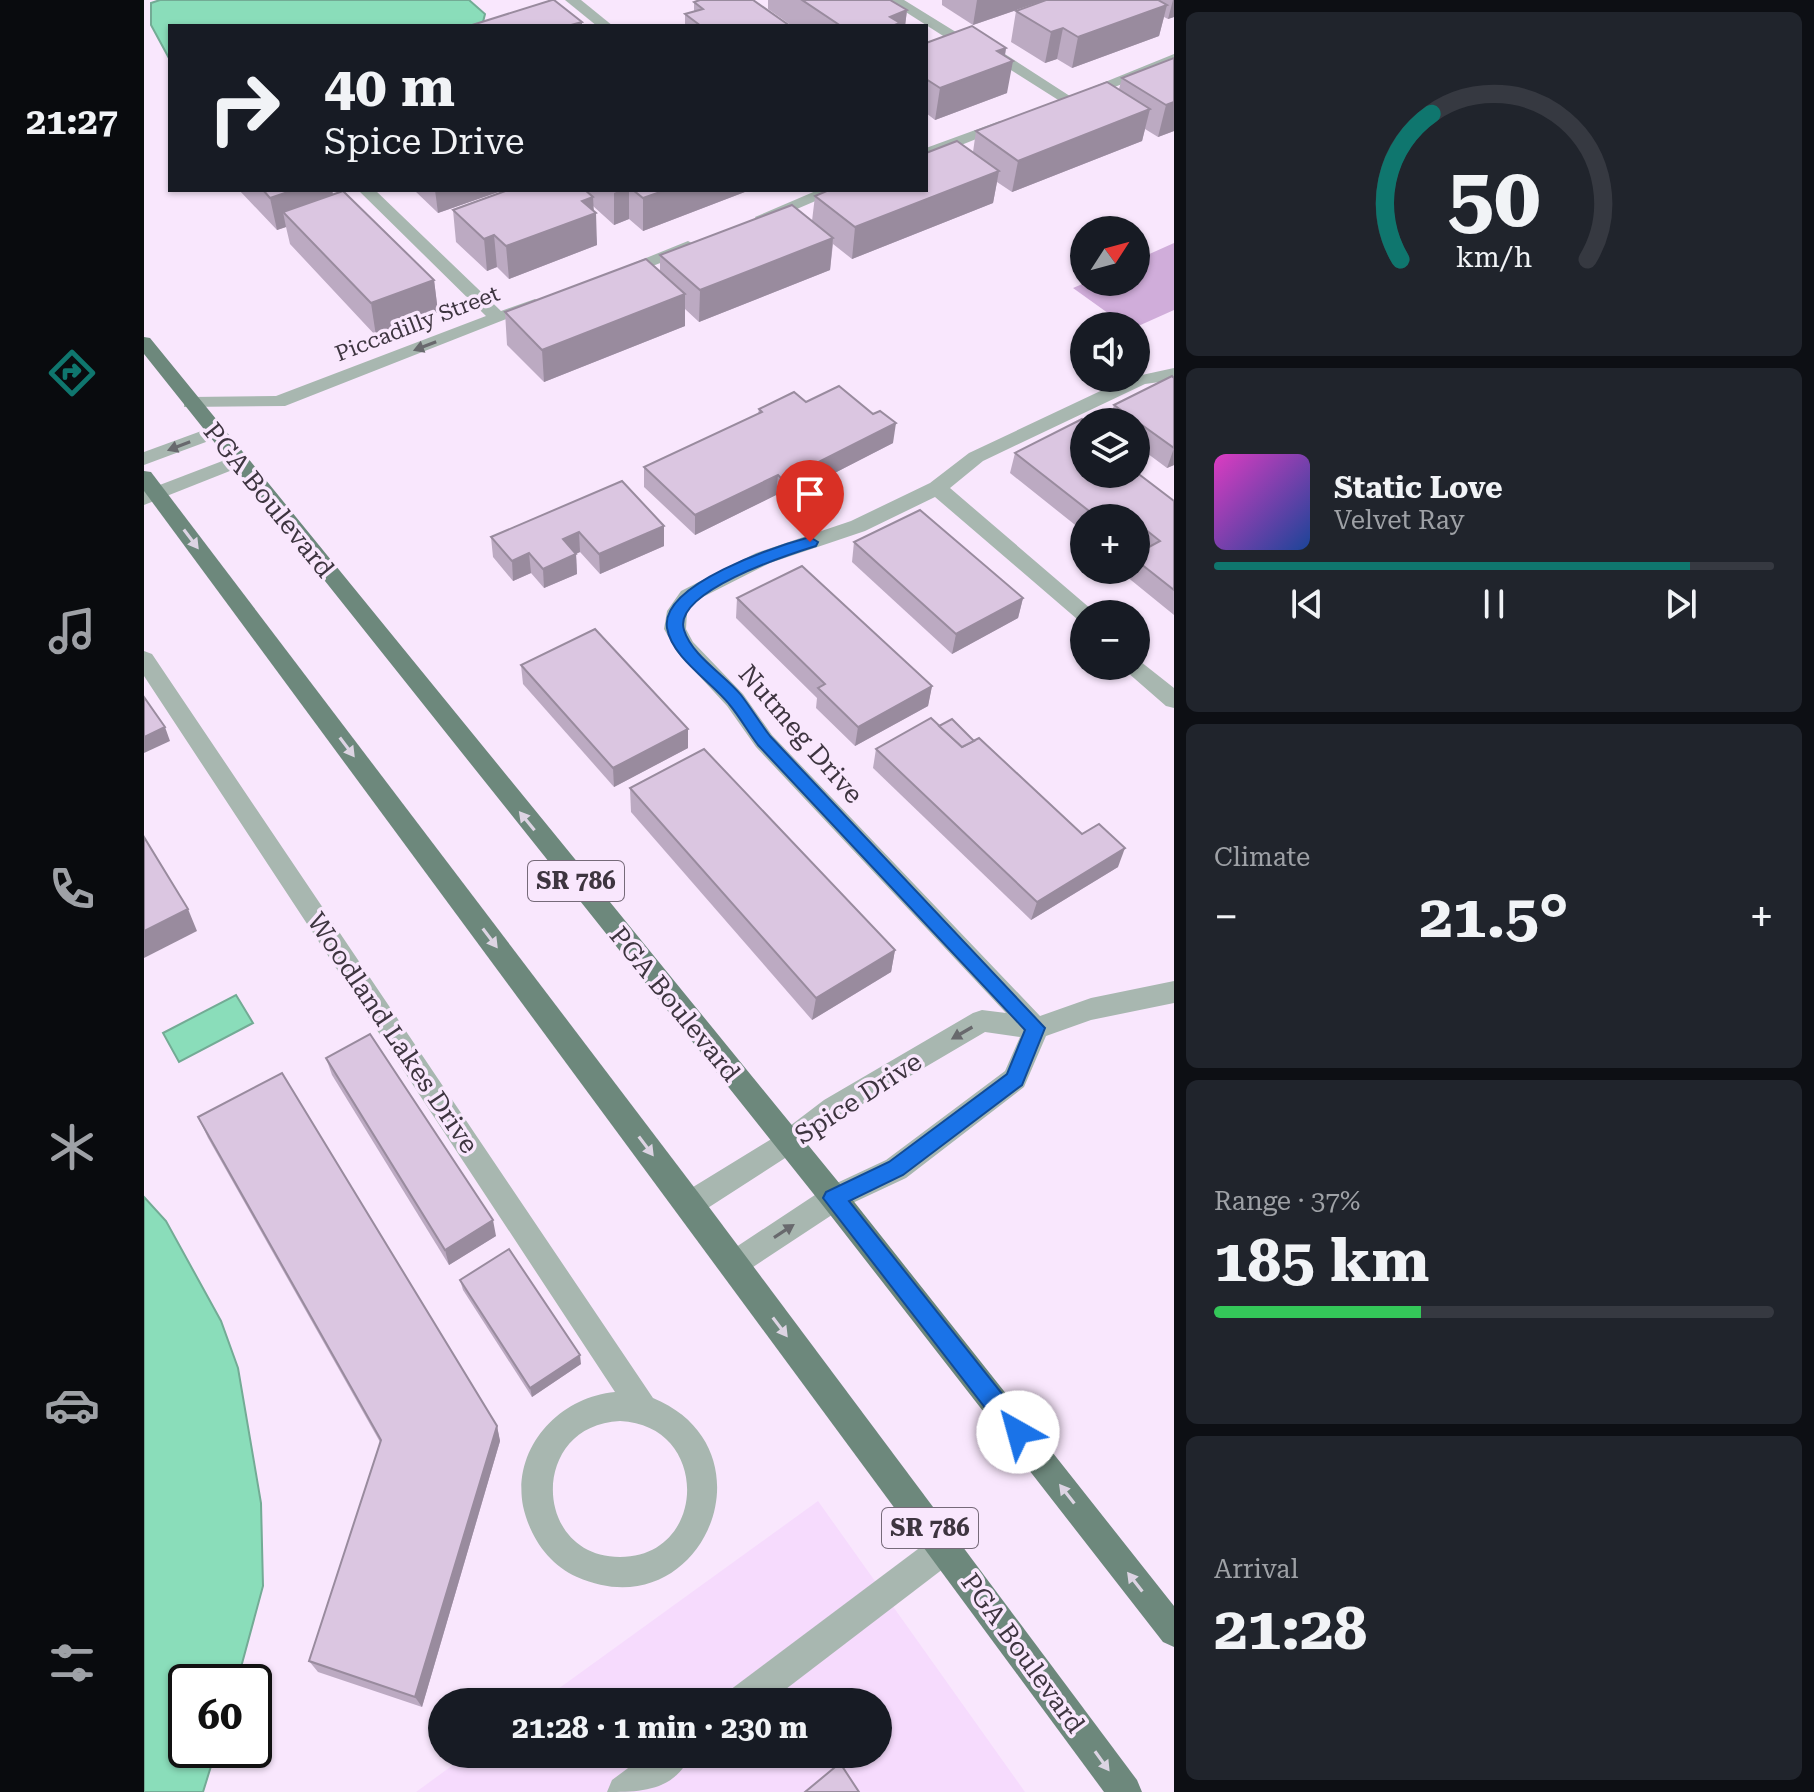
<!DOCTYPE html>
<meta charset="utf-8">
<style>
:root{--surface:#171b24;--page:#20242c;--text:#f1f3f6;--muted:#9ea1a6;--line:#363941;--accent:#0f766e}
body{margin:0;font-family:"Roboto Serif",serif;background:var(--page);color:var(--text);height:100vh;display:flex;flex-direction:column;font-size:30px;white-space:nowrap}
*{box-sizing:border-box;margin:0}
p{font-size:26px;color:var(--muted)}
.icon{flex:none;width:44px;height:44px;fill:none;stroke:currentColor;stroke-width:2;stroke-linecap:round;stroke-linejoin:round}
.map{position:relative;flex:1;overflow:hidden}
.side{display:flex;flex-direction:column;gap:12px;padding:12px;background:#0d0f14;width:640px}
.side>*{flex:none}
.top-card{position:absolute;left:24px;top:24px;width:760px;height:168px;border-radius:0px;box-shadow:0 2px 6px #0004;background:#171b24;color:var(--text);overflow:hidden}
.needle{width:52px;rotate:54deg}
.controls{position:absolute;left:926px;top:216px;display:grid;gap:16px}
.controls a{display:grid;place-items:center;width:80px;height:80px;border-radius:50%;background:var(--surface);box-shadow:0 2px 6px #0004;font-size:40px}
.speed{position:absolute;left:24px;top:1664px;display:flex;gap:16px;font-size:40px;font-weight:700;text-align:center}
.speed>*{display:grid;place-content:center;width:104px;height:104px;border-radius:50%;background:var(--surface);box-shadow:0 2px 6px #0004;line-height:1}
.speed .limit{border:4px solid #111;border-radius:12px;background:#fff;color:#111}
.pin{position:absolute;display:grid;place-items:center;width:68px;height:68px;color:#fff;margin:-82px -34px;border-radius:50% 50% 50% 0;rotate:-45deg;box-shadow:0 0 8px #0007}
.pin .icon{rotate:45deg}
.me{position:absolute;width:88px;margin:-44px;rotate:322deg;stroke-linejoin:round;filter:drop-shadow(0 0 6px #0008)}
.turn{display:flex;align-items:center;gap:28px;height:168px;padding:0 24px;font-size:36px}
.turn .icon{width:104px;height:104px;stroke-width:2.5}
.turn b{display:block;font-size:56px;line-height:68px}
.big{font-size:60px;font-weight:700;line-height:1.1}
.side .tile{flex:1;display:flex;flex-direction:column;justify-content:center;gap:12px;min-width:0;padding:0 28px;border-radius:12px;background:var(--page)}
.side .dial{align-items:center;gap:0}
.dial svg{height:208px;overflow:visible;fill:none;stroke:var(--line);stroke-width:7;stroke-linecap:round;text-anchor:middle}
.dial text{fill:var(--text);stroke:none}
.song{display:flex;align-items:center;gap:24px}
.cover{width:96px;height:96px;border-radius:12px;background:linear-gradient(135deg,hsl(310 70% 55%),hsl(220 70% 35%))}
.played{height:8px;border-radius:4px;background:linear-gradient(90deg,var(--accent) 85%,var(--line) 85%)}
.keys{display:flex;justify-content:space-around;direction:ltr}
.heat{display:flex;justify-content:space-between;align-items:center;font-size:44px;direction:ltr}
.charge{height:12px;border-radius:6px;background:linear-gradient(90deg,#34c759 37%,var(--line) 0)}
.trip{position:absolute;left:284px;top:1688px;width:464px;height:80px;border-radius:40px;background:var(--surface);box-shadow:0 2px 6px #0004;font-weight:700;line-height:80px;text-align:center}
main{display:flex;flex:1;min-height:0}
.tabs{display:flex;flex-direction:column;width:144px;justify-content:space-around;align-items:center;background:#090b0e;color:var(--muted)}
.tabs .icon{width:56px;height:56px}
.tabs .selected{color:var(--accent)}
.tabs b{font-size:36px;color:var(--text)}
.map>svg:first-child{display:block}
.built{fill:#f6dbfd}
.green{fill:#d0adda}
.water{fill:#8addba;stroke:#73ab95;stroke-width:2}
.lines{fill:none;stroke-linecap:round;stroke-linejoin:round}
.minor{fill:#a8b7b0;fill-rule:evenodd}
.primary{fill:#6d887c;fill-rule:evenodd}
.wall{fill:#bcaac2}
.shaded-wall{fill:#998b9e}
.building{fill:#dbc6e1;stroke:#998b9e;stroke-width:2}
.oneway{fill:#68696d}
.oneway2{fill:#ddd4e3}
.route{fill:#1a73e8;stroke:#114b97;stroke-width:2}
.labels{text-anchor:middle;stroke-width:7;stroke-linejoin:round;paint-order:stroke}
.far-street-label{font-size:22px;fill:#3e3540;stroke:#f9e7fd}
.shield{fill:#f9e7fd;stroke:#766a79;stroke-width:2}
.shield-label{font-size:24px;font-weight:bold;fill:#3e3540}
.street-label{font-size:26px;fill:#3e3540;stroke:#f9e7fd}
</style>
<main>
<nav class="tabs">
<b>21:27</b>
<svg class="icon selected" aria-label="directions" viewBox="0 0 24 24"><path d="M12 3l9 9-9 9-9-9zM9 14v-3h6M13 9l2 2-2 2"/></svg>
<svg class="icon" aria-label="music" viewBox="0 0 24 24"><path d="M9 18V5l10-2v13"/><circle cx="6" cy="18" r="3"/><circle cx="16" cy="16" r="3"/></svg>
<svg class="icon" aria-label="phone" viewBox="0 0 24 24"><path d="M5 4h4l2 5-3 2q2 4 5 5l2-3 5 2v4C11 20 4 13 5 4z"/></svg>
<svg class="icon" aria-label="climate" viewBox="0 0 24 24"><path d="M12 3v18M4 7l16 10M4 17L20 7"/></svg>
<svg class="icon" aria-label="car" viewBox="0 0 24 24"><path d="M5 17H2v-5l4-1 3-4h7l3 4 3 1v5h-3M9 17h6M6 11h13"/><circle cx="7" cy="17" r="2"/><circle cx="17" cy="17" r="2"/></svg>
<svg class="icon" aria-label="filters" viewBox="0 0 24 24"><path d="M4 7h16M4 17h16"/><circle cx="9" cy="7" r="2"/><circle cx="15" cy="17" r="2"/></svg>
</nav>
<div class="map">
<svg width="1030" height="1792" viewBox="0 0 1030 1792">
<rect width="100%" height="100%" fill="#f9e7fd"/>
<path class="built" d="M674 1501 881 1792H272L324 1754H734V1702H396Z"/>
<path class="green" d="M1030 243V310L992 327 982 326 929 288 943 282H992V260Z"/>
<g class="water">
<path d="M16 0H325L341 14 338 26H26V60L7 25V3Z"/>
<path d="M92 995 109 1023 35 1062 19 1033Z"/>
<path d="M0 1197 22 1221 77 1321 94 1368 117 1503 119 1586 93 1682H42V1750H72L59 1792H0Z"/>
</g>
<g class="lines">
<g class="minor">
<path d="M421 0H437L469 26H453Z"/>
<path d="M743 0H760L828 42 850 47 932 100 919 103 840 53 818 48Z"/>
<path d="M1030 54V64L942 98 929 95Z"/>
<path d="M856 121 870 124 782 159V148Z"/>
<path d="M214 190H231L357 311 391 299 400 304 141 406 40 407V399L47 397 132 396 342 316Z"/>
<path d="M674 190H697L625 221H613L611 217Z"/>
<path d="M544 241 553 246 550 250 480 277 474 278 465 273Z"/>
<path d="M1030 368V380L1001 384 839 461 806 488 947 609 950 614H940V621L933 619 791 497 721 531 626 563 551 601 543 612 542 629 549 642 599 694 628 735 896 1016 947 998 1030 981V1003L947 1020 902 1036 880 1087 762 1178 700 1207 600 1273 590 1277 580 1273 576 1264 580 1255 680 1189 742 1160 861 1071 876 1037 841 1032 698 1116 652 1151 556 1213 546 1217 536 1213 532 1204 536 1195 634 1135 680 1100 829 1013 838 1010 862 1013 612 747 583 706 533 652 520 629 523 611 537 591 612 553 707 521 786 483 825 453 984 378Z"/>
<path d="M71 426 81 432 78 436 0 465V452Z"/>
<path d="M94 455 104 461 101 465 0 505V491Z"/>
<path d="M0 651 8 654 509 1398C635 1450 557 1632 433 1577 404 1564 386 1537 379 1506 368 1448 415 1397 471 1392L0 676ZM476 1421C567 1425 564 1557 476 1557 388 1557 385 1425 476 1421Z"/>
<path d="M992 658 1030 688V708L1022 706 983 672 980 666H992Z"/>
<path d="M801 1533 812 1537 816 1548 812 1559 625 1702H582L586 1690 790 1537Z"/>
<path d="M503 1754H547C531 1791 498 1792 463 1792L468 1780Z"/>
</g>
<g class="primary">
<path d="M0 337 6 338 700 1189 1030 1606V1647L1019 1642 680 1207 0 354Z"/>
<path d="M0 471 7 472 556 1195 993 1780 998 1792H960L0 491Z"/>
</g>
</g>
<g class="wall">
<path d="M624 0H746L763 10 761 26H648L624 9Z"/>
<path d="M798 0H901L829 25 798 5Z"/>
<path d="M902 0H1030V17L1024 19 1020 17 1015 36 928 68 913 59 901 63 867 42 872 11Z"/>
<path d="M550 2 646 26H541V14L550 12Z"/>
<path d="M782 43 862 48 861 56 863 93 791 120 782 113Z"/>
<path d="M1030 58V131L1014 137 1001 129 998 141 868 192 853 182 849 203 708 259 689 244 686 270 555 322 541 309V326L400 382 363 345 361 312 516 272V255L668 221 671 196 829 152 832 131 975 89 978 78Z"/>
<path d="M95 190H188L189 194 290 280 294 312 232 336 146 244 142 227 133 230Z"/>
<path d="M270 190H360L294 213Z"/>
<path d="M364 190H606L499 231 485 219 470 225 449 206 453 245 365 279 353 267 343 271 312 242 309 210Z"/>
<path d="M1030 378V465L1023 468 992 445V422H965L970 405Z"/>
<path d="M662 402 749 443 638 500 632 495 551 535 500 487V467L614 414 615 409Z"/>
<path d="M871 453 1030 501V615L982 576 984 570H992V554L997 551 992 547V518H940V532L866 473Z"/>
<path d="M478 481 520 546 456 574 436 552 432 554 433 574 400 588 387 573 369 581 349 557 347 537Z"/>
<path d="M710 542 879 598 874 618 808 654 708 562Z"/>
<path d="M593 598 788 686 784 706 711 746 672 708 673 698 592 618Z"/>
<path d="M377 665 544 729V748L470 787 379 684Z"/>
<path d="M795 726 830 741 974 867 887 920 729 768 732 749Z"/>
<path d="M486 788 751 950 747 972 668 1020 487 812Z"/>
<path d="M182 1058 352 1236 305 1265 188 1075Z"/>
<path d="M54 1117 353 1426 356 1441 278 1707 174 1672 165 1661 236 1442 64 1138Z"/>
<path d="M316 1280 437 1364 388 1397 319 1290Z"/>
</g>
<g class="shaded-wall">
<path d="M833 0H901L829 25Z"/>
<path d="M1008 0H1016L1014 8 1023 5 1015 36 928 68 934 37Z"/>
<path d="M1029 0H1030V17L1024 19Z"/>
<path d="M763 10 761 26H745L746 17Z"/>
<path d="M438 22V26H427V25Z"/>
<path d="M919 28 913 59 901 63 907 32Z"/>
<path d="M862 48 859 65 869 61 863 93 791 120 796 88 853 51Z"/>
<path d="M1030 102V131L1014 137 1022 105Z"/>
<path d="M1006 109 998 141 868 192 874 161Z"/>
<path d="M855 171 849 203 708 259 711 227Z"/>
<path d="M150 190H188L192 210 139 212 142 227 133 230 126 198Z"/>
<path d="M291 190H360L294 213Z"/>
<path d="M477 190H485V219L470 225V193Z"/>
<path d="M522 190H606L499 231V198Z"/>
<path d="M449 197 450 214 452 213 453 245 365 279 362 246 438 201Z"/>
<path d="M350 235 353 267 343 271 340 239Z"/>
<path d="M689 238 686 270 555 322 556 290Z"/>
<path d="M290 280 294 312 232 336 227 303Z"/>
<path d="M541 294V326L400 382 398 350Z"/>
<path d="M752 423 749 443 638 500 639 480Z"/>
<path d="M1030 448V465L1023 468Z"/>
<path d="M634 475 632 495 551 535V515Z"/>
<path d="M520 526V546L456 574 455 554Z"/>
<path d="M435 532 436 552 420 559 419 539Z"/>
<path d="M385 553 387 573 369 581 368 561Z"/>
<path d="M432 554 433 574 400 588 399 569Z"/>
<path d="M879 598 874 618 808 654 812 634Z"/>
<path d="M788 686 784 706 711 746 714 727Z"/>
<path d="M21 727 26 741 0 753V737Z"/>
<path d="M544 729V748L470 787 469 768Z"/>
<path d="M981 848 974 867 887 920 893 902Z"/>
<path d="M44 909 53 931 0 958V931Z"/>
<path d="M751 950 747 972 668 1020 672 998Z"/>
<path d="M349 1220 352 1236 305 1265 301 1250Z"/>
<path d="M436 1355 437 1364 388 1397 386 1388Z"/>
<path d="M353 1426 356 1441 278 1707 271 1697Z"/>
</g>
<g class="building">
<path d="M408 0H410L438 22 427 25 428 26H325Z"/>
<path d="M556 0H609L646 26H557L541 14 559 9 550 2Z"/>
<path d="M658 0H746L763 10 746 17 756 23 748 26H697Z"/>
<path d="M902 0H1014L1023 5 934 37 919 28 907 32 872 11Z"/>
<path d="M828 26 862 48 853 51 869 61 796 88 782 79V43Z"/>
<path d="M1030 58V102L1022 105 978 78Z"/>
<path d="M963 82 1006 109 874 161 832 131Z"/>
<path d="M813 141 855 171 711 227 671 196 685 190H782V153Z"/>
<path d="M119 190H150L126 198Z"/>
<path d="M364 190H441L449 197 438 201 452 213 362 246 350 235 340 239 309 210Z"/>
<path d="M489 190H522L499 198Z"/>
<path d="M199 191 290 280 227 303 139 212Z"/>
<path d="M648 205 689 238 556 290 516 255Z"/>
<path d="M502 259 541 294 398 350 361 312Z"/>
<path d="M1028 376 1030 378V448L970 405Z"/>
<path d="M695 386 729 414 736 411 752 423 639 480 634 475 551 515 500 467 618 412 615 409 650 392 662 402Z"/>
<path d="M938 419 942 422H940V474H992V472L1030 501V590L992 560V554L1016 541 992 522V518H954L871 453Z"/>
<path d="M478 481 520 526 455 554 435 532 419 539 432 554 399 569 385 553 368 561 347 537Z"/>
<path d="M776 510 879 598 812 634 710 542Z"/>
<path d="M658 566 788 686 714 727 674 688 681 684 593 598Z"/>
<path d="M451 629 544 729 469 768 377 665Z"/>
<path d="M0 697 21 727 0 737Z"/>
<path d="M787 718 818 747 835 738 938 834 955 824 981 848 893 902 732 749Z"/>
<path d="M808 719 830 741 818 747 795 726Z"/>
<path d="M560 749 751 950 672 998 486 788Z"/>
<path d="M0 837 44 909 0 931Z"/>
<path d="M226 1034 349 1220 301 1250 182 1058Z"/>
<path d="M138 1073 353 1426 271 1697 165 1661 237 1440 54 1117Z"/>
<path d="M365 1249 436 1355 386 1388 316 1280Z"/>
<path d="M696 1763 715 1792H661Z"/>
</g>
<defs><path id="oneway-solid" d="M-6-.8H1V-3.2L6.5 0L1 3.2V.8H-6Z" transform="scale(2)"/></defs>
<g class="oneway">
<use href="#oneway-solid" transform="translate(281 346) rotate(159)"/>
<use href="#oneway-solid" transform="translate(35 446) rotate(159)"/>
<use href="#oneway-solid" transform="translate(818 1033) rotate(150)"/>
<use href="#oneway-solid" transform="translate(640 1231) rotate(-33)"/>
</g>
<g class="oneway2">
<use href="#oneway-solid" transform="translate(47 539) rotate(53)"/>
<use href="#oneway-solid" transform="translate(203 747) rotate(53)"/>
<use href="#oneway-solid" transform="translate(383 821) rotate(-129)"/>
<use href="#oneway-solid" transform="translate(346 938) rotate(53)"/>
<use href="#oneway-solid" transform="translate(502 1146) rotate(53)"/>
<use href="#oneway-solid" transform="translate(636 1327) rotate(53)"/>
<use href="#oneway-solid" transform="translate(923 1494) rotate(-128)"/>
<use href="#oneway-solid" transform="translate(991 1582) rotate(-128)"/>
<use href="#oneway-solid" transform="translate(958 1761) rotate(54)"/>
</g>
<path class="route" d="M666 537 674 542 672 546C643 555 528 592 540 630 548 656 581 675 597 695 607 708 616 723 626 736L901 1028 878 1085 759 1175 705 1201 882 1424 885 1432 882 1440 874 1443 866 1440 679 1198 682 1192 745 1162 863 1074 881 1030 614 745C604 732 596 717 585 704 568 682 528 658 523 628 516 584 633 546 666 537Z"/>
<g class="labels">
<g class="far-street-label">
<text transform="translate(273 323) rotate(-21)" y="8">Piccadilly Street</text>
</g>
<g class="shield">
<rect x="384" y="861" width="96" height="40" rx="6"/>
<rect x="738" y="1508" width="96" height="40" rx="6"/>
</g>
<g class="shield-label">
<text x="432" y="889">SR 786</text>
<text x="786" y="1536">SR 786</text>
</g>
<g class="street-label">
<text transform="translate(125 500) rotate(51)" y="9">PGA Boulevard</text>
<text transform="translate(657 734) rotate(49)" y="9">Nutmeg Drive</text>
<text transform="translate(531 1004) rotate(51)" y="9">PGA Boulevard</text>
<text transform="translate(249 1033) rotate(56)" y="9">Woodland Lakes Drive</text>
<text transform="translate(714 1098) rotate(-33)" y="9">Spice Drive</text>
<text transform="translate(879 1653) rotate(54)" y="9">PGA Boulevard</text>
</g>
</g>
</svg>
<div class="controls">
<a><svg class="needle" viewBox="-14 -14 28 28"><path d="M0-13l5 13h-10z" fill="#e53935"/><path d="M0 13l5-13h-10z" fill="#9ea1a6"/></svg></a>
<a><svg class="icon" aria-label="sound" viewBox="0 0 24 24"><path d="M4 9h4l5-4v14l-5-4H4zM17 9q2 3 0 6"/></svg></a>
<a><svg class="icon" aria-label="layers" viewBox="0 0 24 24"><path d="M12 4l9 5-9 5-9-5zM3 14l9 5 9-5"/></svg></a>
<a>+</a>
<a>−</a>
</div>
<div class="speed"><div class="limit">60</div></div>
<div class="pin" style="left:666px;top:542px;background:#d93025"><svg class="icon" aria-label="arrive" viewBox="0 0 24 24"><path d="M6 21V4h12l-3 4 3 4H6"/></svg></div>
<svg class="me" style="left:874px;top:1432px" viewBox="-20 -20 40 40"><circle r="19" fill="#fff"/><path d="M0-13L10 11 0 6-10 11z" fill="#1a73e8"/></svg>
<div class="trip">21:28 · 1 min · 230 m</div>
<div class="top-card">
<div class="turn"><svg class="icon" aria-label="right" viewBox="0 0 24 24"><path d="M7 20v-9h11M14 6l5 5-5 5"/></svg><div><b>40 m</b>Spice Drive</div></div>
</div>
</div>
<section class="side">
<div class="tile dial"><svg viewBox="0 0 100 80">
<path d="M14 69A42 42 0 1 1 86 69"/>
<path d="M14 69A42 42 0 0 1 26 13" stroke="#0f766e"/>
<text x="50" y="56" font-size="32" font-weight="700">50</text>
<text x="50" y="72" font-size="11">km/h</text>
</svg></div>
<div class="tile">
<div class="song"><i class="cover"></i><div><b>Static Love</b><p>Velvet Ray</p></div></div>
<div class="played"></div>
<div class="keys"><svg class="icon" aria-label="previous" viewBox="0 0 24 24"><path d="M18 5L8 12l10 7zM5 5v14"/></svg><svg class="icon" aria-label="pause" viewBox="0 0 24 24"><path d="M8 5v14M16 5v14"/></svg><svg class="icon" aria-label="next" viewBox="0 0 24 24"><path d="M6 5l10 7-10 7zM19 5v14"/></svg></div>
</div>
<div class="tile"><p>Climate</p>
<div class="heat"><a>−</a><b class="big">21.5°</b><a>+</a></div>
</div>
<div class="tile"><p>Range · 37%</p><b class="big">185 km</b><div class="charge"></div></div>
<div class="tile"><p>Arrival</p><b class="big">21:28</b></div>
</section>
</main>
